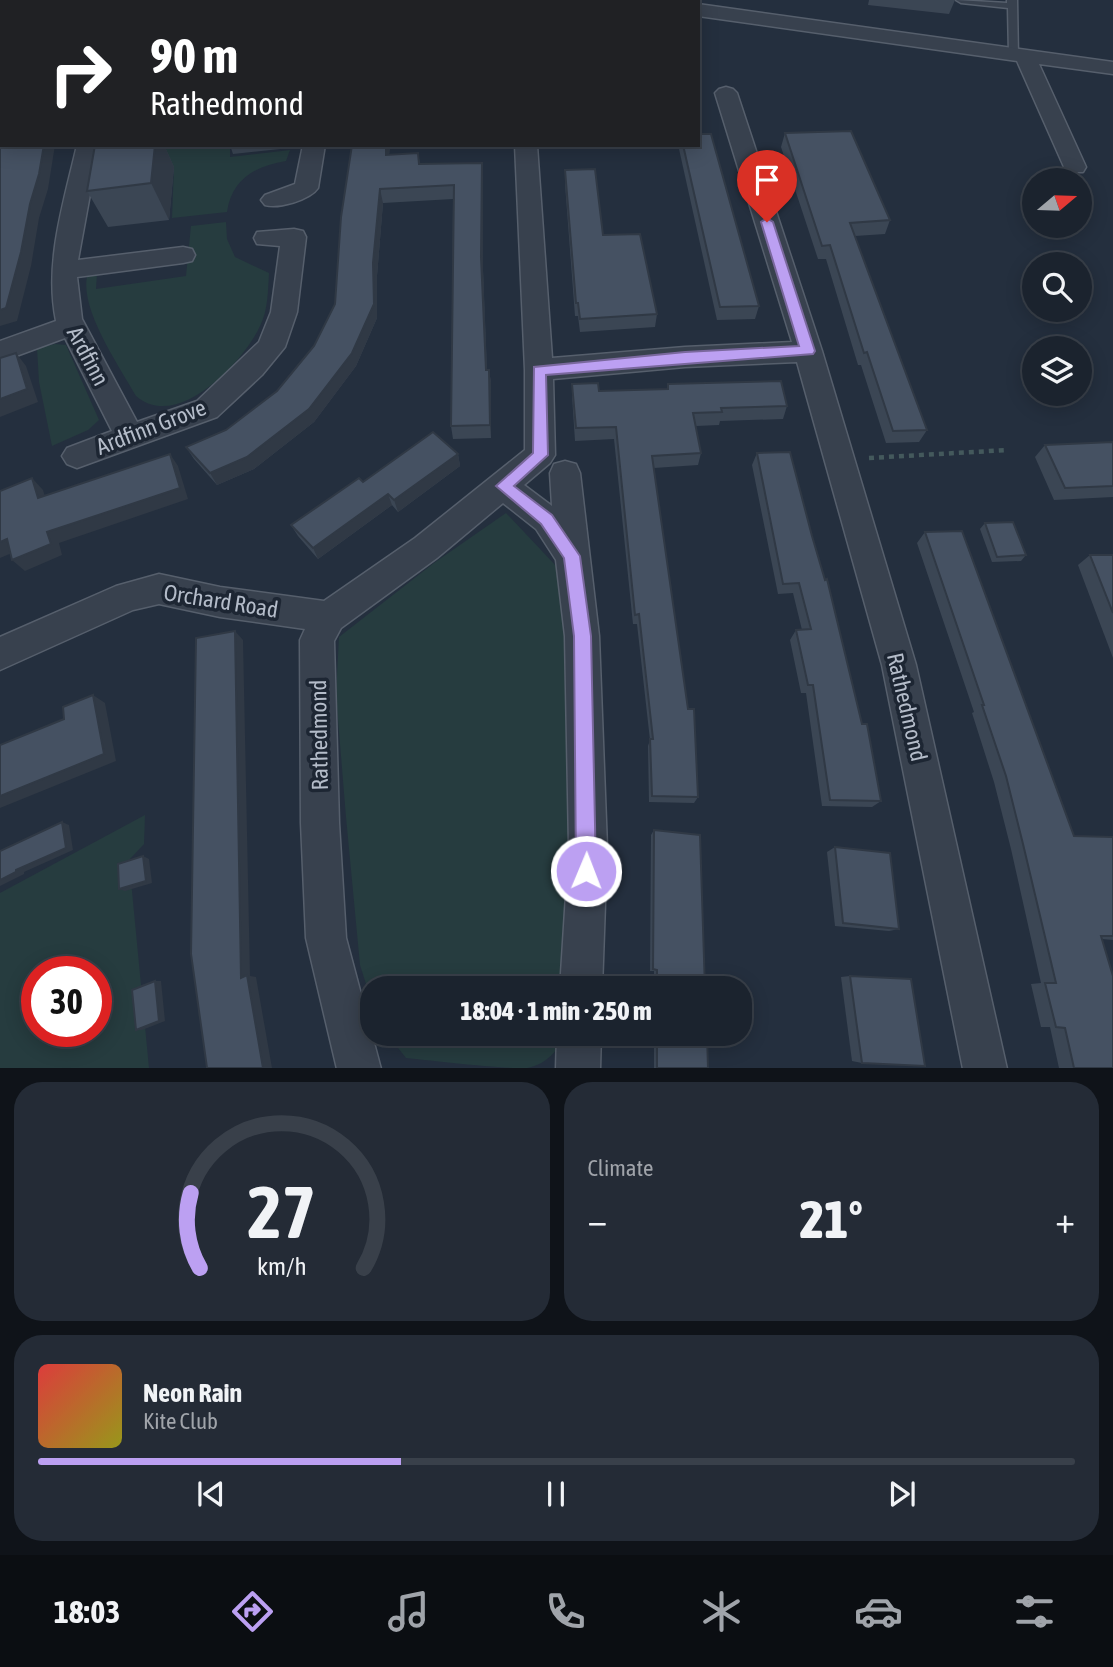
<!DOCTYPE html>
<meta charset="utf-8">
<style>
:root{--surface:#1b232e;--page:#242b36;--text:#f1f3f6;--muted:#a0a4aa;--line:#39404a;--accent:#bca0f2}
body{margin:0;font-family:"Asap Condensed",sans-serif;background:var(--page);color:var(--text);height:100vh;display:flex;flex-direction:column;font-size:26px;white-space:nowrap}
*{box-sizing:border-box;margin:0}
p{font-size:23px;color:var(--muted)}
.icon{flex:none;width:38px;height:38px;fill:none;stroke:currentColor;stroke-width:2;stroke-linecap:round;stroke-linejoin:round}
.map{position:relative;height:1068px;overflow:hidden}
.details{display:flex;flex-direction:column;gap:14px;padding:14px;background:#0f1319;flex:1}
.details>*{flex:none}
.banner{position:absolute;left:0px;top:0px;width:700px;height:147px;box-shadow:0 4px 18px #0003,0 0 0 2px var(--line);background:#202124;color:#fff;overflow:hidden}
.needle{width:46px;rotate:71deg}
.buttons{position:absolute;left:1022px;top:168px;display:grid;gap:14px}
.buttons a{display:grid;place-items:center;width:70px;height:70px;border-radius:50%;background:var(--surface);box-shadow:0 4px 18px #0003,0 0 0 2px var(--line);font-size:35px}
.speed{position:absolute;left:21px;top:956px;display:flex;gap:14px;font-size:35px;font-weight:700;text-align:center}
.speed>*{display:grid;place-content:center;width:91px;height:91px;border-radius:50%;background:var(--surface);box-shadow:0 4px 18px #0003,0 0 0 2px var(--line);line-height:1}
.speed .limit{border:10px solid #d22;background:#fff;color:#111}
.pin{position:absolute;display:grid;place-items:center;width:60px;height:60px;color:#fff;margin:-72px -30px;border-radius:50% 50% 50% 0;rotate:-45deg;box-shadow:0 0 7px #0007}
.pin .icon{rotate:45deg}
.me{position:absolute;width:77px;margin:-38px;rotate:1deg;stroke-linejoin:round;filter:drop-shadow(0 0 5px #0008)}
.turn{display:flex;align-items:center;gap:24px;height:147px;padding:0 35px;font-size:32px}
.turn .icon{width:91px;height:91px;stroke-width:2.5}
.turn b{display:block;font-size:49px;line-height:60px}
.big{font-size:52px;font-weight:800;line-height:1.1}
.details .widget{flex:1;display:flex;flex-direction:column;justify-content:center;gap:10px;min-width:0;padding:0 24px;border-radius:28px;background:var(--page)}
.details .dial{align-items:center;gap:0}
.dial svg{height:182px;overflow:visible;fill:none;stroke:var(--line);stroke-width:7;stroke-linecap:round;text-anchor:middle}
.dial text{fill:var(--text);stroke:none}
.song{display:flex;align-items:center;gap:21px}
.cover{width:84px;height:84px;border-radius:10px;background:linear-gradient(135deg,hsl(0 70% 55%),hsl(60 70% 35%))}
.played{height:7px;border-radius:4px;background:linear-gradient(90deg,var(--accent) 35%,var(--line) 35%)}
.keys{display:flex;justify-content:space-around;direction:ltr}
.heat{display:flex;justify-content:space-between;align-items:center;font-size:38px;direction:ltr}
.details .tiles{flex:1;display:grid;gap:14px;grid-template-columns:1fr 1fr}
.widget:last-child{grid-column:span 2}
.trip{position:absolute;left:360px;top:976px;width:392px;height:70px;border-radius:28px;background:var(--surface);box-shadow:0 4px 18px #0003,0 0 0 2px var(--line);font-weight:800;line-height:70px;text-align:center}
.menu{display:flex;height:112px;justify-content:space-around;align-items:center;background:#0b0e12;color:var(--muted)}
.menu .icon{width:49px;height:49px}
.menu .active{color:var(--accent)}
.menu b{font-size:32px;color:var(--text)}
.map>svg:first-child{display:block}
.green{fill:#263c3f;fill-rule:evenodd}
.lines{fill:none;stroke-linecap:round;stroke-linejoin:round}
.service-casing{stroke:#565f6c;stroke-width:3}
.minor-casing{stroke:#565f6c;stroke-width:3}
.path{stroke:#44595c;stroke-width:4.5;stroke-dasharray:5 5;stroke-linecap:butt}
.service{fill:#38414e;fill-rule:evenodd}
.minor{fill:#38414e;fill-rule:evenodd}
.wall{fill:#3b4654}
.shaded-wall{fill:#303945}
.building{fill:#455162;stroke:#303945;stroke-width:2}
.route{fill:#bca0f2;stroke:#7a689d;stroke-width:2}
.labels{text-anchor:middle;stroke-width:7;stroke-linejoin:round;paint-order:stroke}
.street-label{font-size:23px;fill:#b4bcc9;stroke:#1d2633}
</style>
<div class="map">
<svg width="1113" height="1069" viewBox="0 0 1113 1069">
<rect width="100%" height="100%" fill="#242f3e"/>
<g class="green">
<path d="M163 145H230V157L290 150 286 161C255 166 232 179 227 212L172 218 174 167Z"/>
<path d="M226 222 227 239 235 257 269 273C268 290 268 311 260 326 243 363 177 432 136 396 120 367 77 306 88 273H97L96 289 186 276 191 226Z"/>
<path d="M55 344 66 345 99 420 88 430 52 446 39 382 37 348Z"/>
<path d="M506 513 557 567 565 595 572 856 568 989H373V1006L360 965 346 817 336 695 339 637 434 563Z"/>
<path d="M145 815 144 844 129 860 149 1068 0 1069V893ZM37 971H96V1031H37Z"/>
<path d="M387 1034H567C558 1050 546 1065 527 1068 501 1069 435 1061 406 1058Z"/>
</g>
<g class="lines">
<g class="service-casing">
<g id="service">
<path d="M215 0H238L240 2H216Z"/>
<path d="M547 0H557L546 2Z"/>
<path d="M956 0 1007 3V0H1017L1018 57 1009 55 1008 8 961 3Z"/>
</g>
</g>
<g class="minor-casing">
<g id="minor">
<rect x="84" y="0" width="18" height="2"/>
<path d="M629 0H653L654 2H630Z"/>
<path d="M698 4 1113 62V74L1039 64 1086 167 1083 172H1067L1064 167 1017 61 698 16Z"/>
<rect x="0" y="34" width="2" height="12"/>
<path d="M726 87 733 89 737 93 822 351 916 665 1007 1069H963L882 665 797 362 685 367 553 379 555 455 550 463 524 485 552 506 550 473 554 464 565 461 576 464 580 473 599 636 607 847 602 989H560L569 847 565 636 556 560 536 529 503 503 437 558 341 628 334 641 339 823 346 938 381 1069H337L306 938 301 823 300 640 305 629 220 617 159 604 133 610 0 670V637L116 586 159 574 220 587 324 601 415 538 525 450V370L515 145H537L552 358 685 347 792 342 715 93 719 89Z"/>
<path d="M77 145H99L78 260 183 247 192 249 195 255 192 261 183 263 77 277 82 319 137 422 197 401 259 342 271 312 280 246 257 244 254 238 257 232 294 229 303 231 306 237 297 312 285 347 262 375 217 417 77 468 67 464 62 456 67 448 112 431 65 338 0 362V341L56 321C44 262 64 202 77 145Z"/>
<path d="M303 145H325L318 188C310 200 278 209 265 205L261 200 265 195 295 184Z"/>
<path d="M557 1034H601L600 1069H556Z"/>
</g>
</g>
<path class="path" d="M869 458 1008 450"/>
<use href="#service" class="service"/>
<use href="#minor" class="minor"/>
</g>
<g class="wall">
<path d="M256 0H517V2H271Z"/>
<path d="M869 0H955L949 14 868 5Z"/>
<path d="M785 133 890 220 885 234 855 236 927 430 919 442 886 443 861 365H858L826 259H818L781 147Z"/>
<path d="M95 145H164L174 167 169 220 108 227 87 191Z"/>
<path d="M230 145H289L290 148 233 154Z"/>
<path d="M352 145H390L389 155 418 153 420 164 483 177V270L487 370H489L491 383V438L453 439 451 426 453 199 383 203 377 276V318L356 366 314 422 254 469 217 485 194 459 186 447 226 430 277 391 314 346 335 304Z"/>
<path d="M679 145H698L759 306 755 319 717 320 679 149Z"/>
<path d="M565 170 603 235 657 314 655 327 580 332 578 316H575L565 184Z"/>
<path d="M572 384 599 391 667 389 668 384 787 406 783 419 720 421 719 425 696 426 701 453 698 465 654 468 698 797 694 803 649 802 648 746 650 740 637 624H633L614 439 575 441 572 396Z"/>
<path d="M1113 442V497L1054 500 1035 457 1045 445Z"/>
<path d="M757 453 881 801 872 807 822 806 806 693H801L790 640 796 630H802L793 593 778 594 752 465Z"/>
<path d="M458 454 460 466 398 512 392 505 318 559 298 536 291 525 363 482Z"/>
<path d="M985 523 1026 555 1021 561 992 562 980 529Z"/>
<path d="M925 532 1074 836 1113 837V940L1102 939 1113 1068H1059L1050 1027H1041L1031 984 1041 983 1011 849 994 782 972 713 974 712 917 543Z"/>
<path d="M1090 555H1113V658L1078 565Z"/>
<path d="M654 830 705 989H654V971H650L651 835Z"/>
<path d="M835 847 899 929 889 931 835 926 827 852Z"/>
<path d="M850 976 862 1063 852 1061 841 977Z"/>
<path d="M654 1034H707L708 1068H654Z"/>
</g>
<g class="shaded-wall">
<path d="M507 0H517V2H506Z"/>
<path d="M44 145H55L48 189 39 218 31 266 17 321 0 326V310L30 204Z"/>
<path d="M145 145H164L174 167 169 220 151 183Z"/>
<path d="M386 145H390L388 169 386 155Z"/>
<path d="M482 163 483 177V270L487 383 481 257Z"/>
<path d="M380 189 383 203 377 276V318L356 366 314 422 254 469 217 485 210 473 374 304 373 263Z"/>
<path d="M16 353 26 366 38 402 0 417V399Z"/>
<path d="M489 370 491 383V438L490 425Z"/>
<path d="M170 454 178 466 188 499 59 543 62 555 25 571 12 560 47 532Z"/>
<path d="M458 454 460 466 398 512 394 500Z"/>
<path d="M32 478 43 490 49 509 38 498Z"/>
<path d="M388 494 392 505 318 559 313 548Z"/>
<path d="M7 539 19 550 0 558V542Z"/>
<path d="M235 631 243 640 250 976 256 977 272 1068H263L241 978Z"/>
<path d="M93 695 105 703 116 761 0 808V796Z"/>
<path d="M62 822 69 825 73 850 24 872V874L0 886V880L16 870Z"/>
<path d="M143 856 149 859 152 883 125 891 119 889Z"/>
<path d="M155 981H161L165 1021 142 1030H136Z"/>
</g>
<g class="building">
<rect x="13" y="0" width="37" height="2"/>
<path d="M423 0H507L506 2H438Z"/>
<path d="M851 131 890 220 850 223 927 430 893 431 867 352 864 353 830 245 822 246 785 133Z"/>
<path d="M698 134H711L759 306 720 307 683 145H698Z"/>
<path d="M2 140V145H44L39 174 30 204 21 252 6 308 0 310V148Z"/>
<path d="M95 145H155L151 183 87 191Z"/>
<path d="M352 145H386V155L418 153 419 164 482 163 481 257 486 370H489L490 425 451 426 454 185 380 189 373 263 374 304 352 353 309 409 247 457 210 473 186 447 226 430 277 391 314 346 335 304 341 217Z"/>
<path d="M595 169 603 235 640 234 657 314 580 319 578 303H576L565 170Z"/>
<path d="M16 353 27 389 0 399V358Z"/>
<path d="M781 381 787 406 721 408 722 412 693 413 701 453 652 456 688 709H694L698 797 652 796 650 739H653L639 614 635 615 616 427 576 428 572 384 598 383 599 391 668 389V384Z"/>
<path d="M433 432 458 454 394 500 388 494 313 548 291 525 359 478 363 482Z"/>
<path d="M1113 442V486L1065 488 1045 445Z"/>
<path d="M790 452 812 536 825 580 827 579 862 724H867L881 801 830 800 813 685H808L796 630 811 629 799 583 783 584 757 453Z"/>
<path d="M170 454 180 488 47 532 51 544 12 560 7 539 0 542V491L32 478 38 498Z"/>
<path d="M1013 522 1026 555 997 557 985 523Z"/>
<path d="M962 531 1074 836 1113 837V936H1101L1113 976V1068H1074L1065 1028 1056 1027 1045 983H1056L1023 844 1006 776 982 705H984L925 532Z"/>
<path d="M1090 555H1113V613Z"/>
<path d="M235 631 241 978 247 975 263 1068H207L191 954 196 638Z"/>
<path d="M93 695 104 754 0 796V745L64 719 63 707Z"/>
<path d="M62 822 66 848 16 870V872L0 880V851Z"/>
<path d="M654 830 700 835 705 989H657V970L653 969Z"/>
<path d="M835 847 890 853 899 929 843 923Z"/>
<path d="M143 856 146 881 119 889 118 864Z"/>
<path d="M850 976 911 979 925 1066 862 1063Z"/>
<path d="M155 981 159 1021 136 1030 132 990Z"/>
<path d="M657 1034H707L708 1068H657Z"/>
</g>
<path class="route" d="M767 218 773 222 815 351 813 354 546 375 548 455 514 486 552 515 580 556 591 636 596 871 593 878 586 881 579 878 576 871 574 636 564 558 541 524 496 486 533 453 534 367 685 352 799 346 761 222Z"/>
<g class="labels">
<g class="street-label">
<text transform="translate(88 356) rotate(62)" y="8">Ardfinn</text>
<text transform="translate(151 427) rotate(-21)" y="8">Ardfinn Grove</text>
<text transform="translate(221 601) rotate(9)" y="8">Orchard Road</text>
<text transform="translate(907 707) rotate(77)" y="8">Rathedmond</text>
<text transform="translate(319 735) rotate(-91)" y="8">Rathedmond</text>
</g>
</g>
</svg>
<div class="buttons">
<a><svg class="needle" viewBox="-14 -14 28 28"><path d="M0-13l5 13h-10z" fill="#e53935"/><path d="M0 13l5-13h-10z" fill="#a0a4aa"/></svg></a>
<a><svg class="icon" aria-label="search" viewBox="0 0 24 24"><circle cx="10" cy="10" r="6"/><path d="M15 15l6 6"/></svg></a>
<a><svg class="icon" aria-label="layers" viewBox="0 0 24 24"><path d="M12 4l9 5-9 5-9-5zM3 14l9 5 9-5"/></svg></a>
</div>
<div class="speed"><div class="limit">30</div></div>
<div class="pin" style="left:767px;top:222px;background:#d93025"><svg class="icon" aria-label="arrive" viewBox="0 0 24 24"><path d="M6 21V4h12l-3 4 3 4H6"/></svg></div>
<svg class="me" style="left:586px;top:871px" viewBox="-20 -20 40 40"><circle r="17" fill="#bca0f2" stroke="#fff" stroke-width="3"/><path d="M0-11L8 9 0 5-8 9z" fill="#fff"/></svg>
<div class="trip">18:04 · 1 min · 250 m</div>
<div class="banner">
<div class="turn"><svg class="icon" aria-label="right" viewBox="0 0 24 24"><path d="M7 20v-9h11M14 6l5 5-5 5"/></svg><div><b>90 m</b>Rathedmond</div></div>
</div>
</div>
<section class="details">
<div class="tiles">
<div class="widget dial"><svg viewBox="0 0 100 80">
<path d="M14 69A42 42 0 1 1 86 69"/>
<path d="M14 69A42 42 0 0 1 10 36" stroke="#bca0f2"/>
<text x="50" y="56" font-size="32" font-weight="700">27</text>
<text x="50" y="72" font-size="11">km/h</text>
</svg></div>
<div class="widget"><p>Climate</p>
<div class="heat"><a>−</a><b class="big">21°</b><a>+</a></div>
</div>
<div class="widget">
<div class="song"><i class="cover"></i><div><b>Neon Rain</b><p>Kite Club</p></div></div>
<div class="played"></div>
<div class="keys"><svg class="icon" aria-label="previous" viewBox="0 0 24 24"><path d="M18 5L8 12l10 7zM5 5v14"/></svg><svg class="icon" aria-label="pause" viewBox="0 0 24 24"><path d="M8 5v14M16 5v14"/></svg><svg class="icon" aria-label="next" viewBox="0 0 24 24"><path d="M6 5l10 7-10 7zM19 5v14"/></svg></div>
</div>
</div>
</section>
<nav class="menu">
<b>18:03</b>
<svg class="icon active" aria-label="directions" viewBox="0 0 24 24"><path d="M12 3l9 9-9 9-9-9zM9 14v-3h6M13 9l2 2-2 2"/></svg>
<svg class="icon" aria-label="music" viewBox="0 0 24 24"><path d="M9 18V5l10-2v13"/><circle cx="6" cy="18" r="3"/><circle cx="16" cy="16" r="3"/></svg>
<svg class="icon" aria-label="phone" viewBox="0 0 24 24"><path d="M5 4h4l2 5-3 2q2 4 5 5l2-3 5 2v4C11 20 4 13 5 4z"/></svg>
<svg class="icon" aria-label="climate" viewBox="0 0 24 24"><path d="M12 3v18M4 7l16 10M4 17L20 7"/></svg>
<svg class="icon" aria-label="car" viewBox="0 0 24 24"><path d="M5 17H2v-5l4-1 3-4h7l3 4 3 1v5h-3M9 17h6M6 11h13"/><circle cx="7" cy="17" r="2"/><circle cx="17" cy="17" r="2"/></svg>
<svg class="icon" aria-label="filters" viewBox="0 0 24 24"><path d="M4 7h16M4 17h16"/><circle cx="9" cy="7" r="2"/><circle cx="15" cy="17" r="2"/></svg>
</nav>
